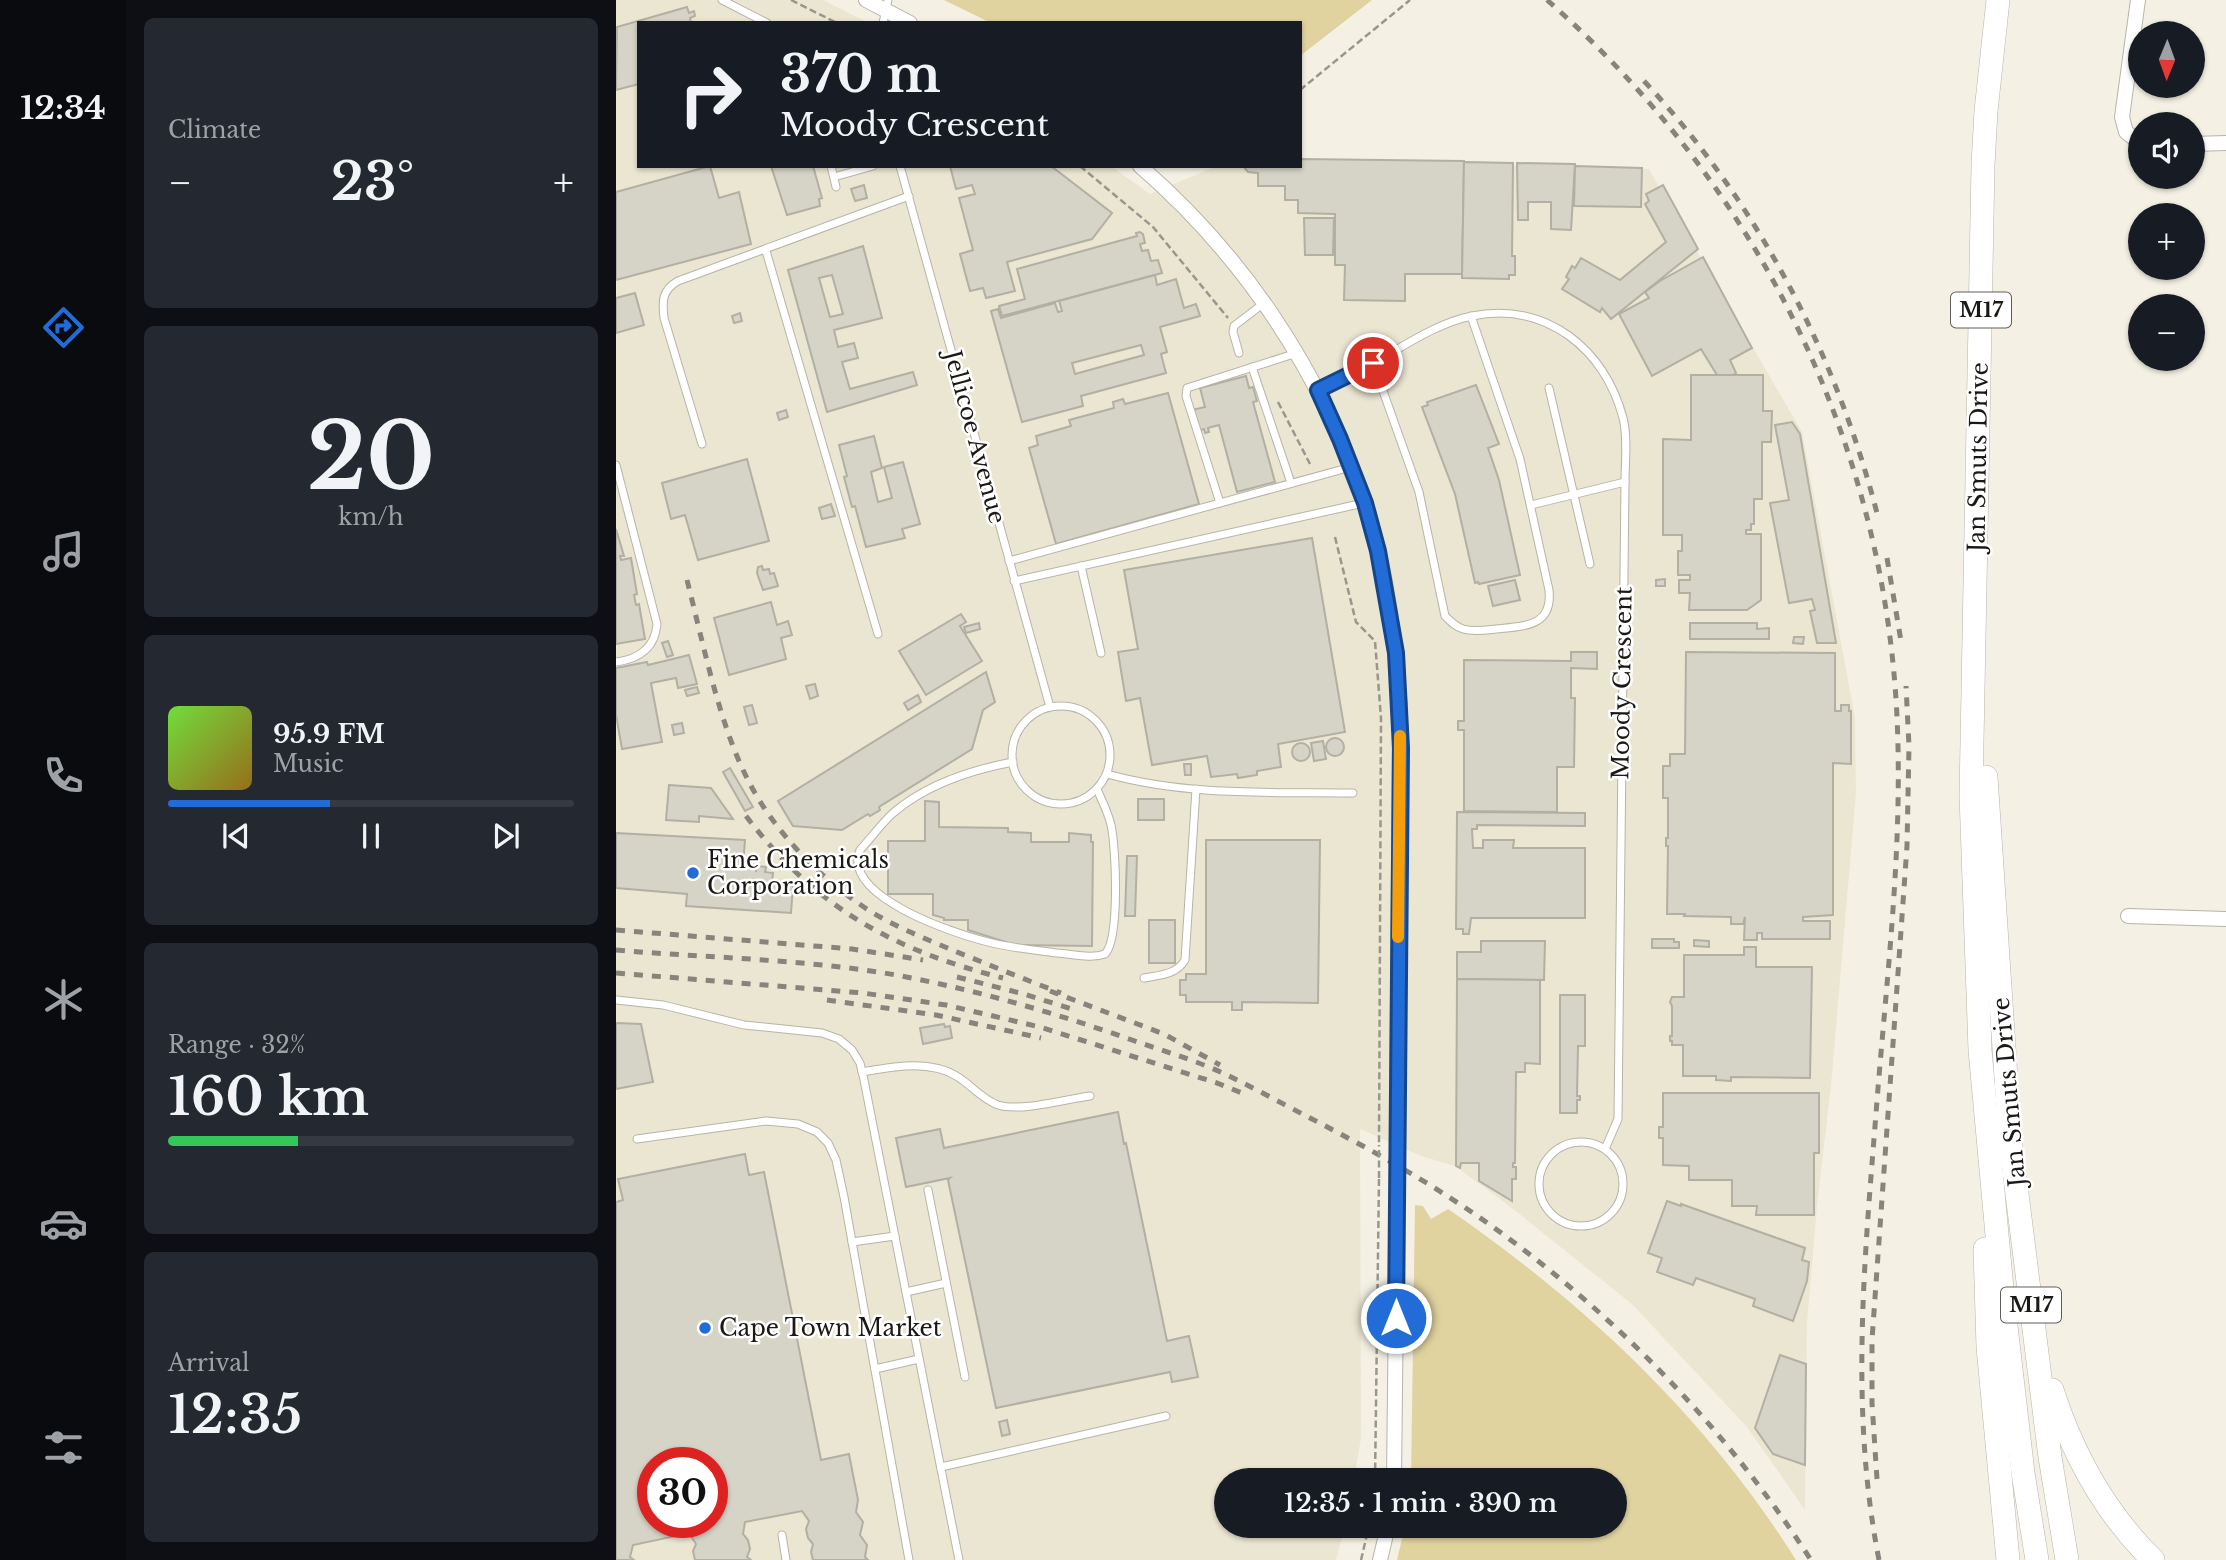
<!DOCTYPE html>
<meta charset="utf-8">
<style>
:root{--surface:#171b24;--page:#242831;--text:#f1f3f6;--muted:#9ea1a6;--line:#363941;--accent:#216cd7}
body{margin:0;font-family:"Libre Baskerville",serif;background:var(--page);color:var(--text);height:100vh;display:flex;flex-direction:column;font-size:26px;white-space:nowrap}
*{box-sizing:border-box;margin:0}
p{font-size:23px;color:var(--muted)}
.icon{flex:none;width:38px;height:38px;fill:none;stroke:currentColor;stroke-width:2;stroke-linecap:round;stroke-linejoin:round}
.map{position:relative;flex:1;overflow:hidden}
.side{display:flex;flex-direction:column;gap:18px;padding:18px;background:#0d0f14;width:490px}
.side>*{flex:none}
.guide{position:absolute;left:21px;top:21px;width:665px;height:147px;border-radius:0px;box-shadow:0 2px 5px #0004;background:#171b24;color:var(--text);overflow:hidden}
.needle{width:46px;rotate:181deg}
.controls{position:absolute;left:1512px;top:21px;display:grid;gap:14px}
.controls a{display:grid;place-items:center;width:77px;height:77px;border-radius:50%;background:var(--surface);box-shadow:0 2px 5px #0004;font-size:35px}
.speed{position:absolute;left:21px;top:1447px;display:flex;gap:14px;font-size:35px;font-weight:700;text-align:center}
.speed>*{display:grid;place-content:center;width:91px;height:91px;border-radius:50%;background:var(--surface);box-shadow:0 2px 5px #0004;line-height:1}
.speed .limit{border:10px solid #d22;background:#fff;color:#111}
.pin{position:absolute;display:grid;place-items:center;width:60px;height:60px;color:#fff;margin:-30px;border:4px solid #fff;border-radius:50%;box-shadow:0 2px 7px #0007}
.me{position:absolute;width:77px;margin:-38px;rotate:0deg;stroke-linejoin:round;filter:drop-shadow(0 0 5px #0008)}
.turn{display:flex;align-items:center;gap:24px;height:147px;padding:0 28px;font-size:32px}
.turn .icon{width:91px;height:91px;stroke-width:2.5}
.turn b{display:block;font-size:49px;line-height:60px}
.big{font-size:52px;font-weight:600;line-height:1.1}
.side .tile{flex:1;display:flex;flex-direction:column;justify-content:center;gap:10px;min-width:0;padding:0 24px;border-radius:10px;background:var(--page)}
.side .dial{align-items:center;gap:0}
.dial b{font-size:91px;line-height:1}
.song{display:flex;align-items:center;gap:21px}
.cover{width:84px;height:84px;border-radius:10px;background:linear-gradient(135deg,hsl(100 70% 55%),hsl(40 70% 35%))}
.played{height:7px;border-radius:4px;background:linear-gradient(90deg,var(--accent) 40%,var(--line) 40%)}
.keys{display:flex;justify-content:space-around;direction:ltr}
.heat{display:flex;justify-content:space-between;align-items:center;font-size:38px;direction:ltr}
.charge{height:10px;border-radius:5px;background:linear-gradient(90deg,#34c759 32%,var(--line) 0)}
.trip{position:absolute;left:598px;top:1468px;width:413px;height:70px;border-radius:35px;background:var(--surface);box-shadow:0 2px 5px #0004;font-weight:600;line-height:70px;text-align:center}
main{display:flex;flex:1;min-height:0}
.tabs{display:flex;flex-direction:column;width:126px;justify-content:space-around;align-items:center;background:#090b0e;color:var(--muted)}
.tabs .icon{width:49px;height:49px}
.tabs .on{color:var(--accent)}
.tabs b{font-size:32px;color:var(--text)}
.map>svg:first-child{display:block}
.built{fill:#ebe6d2;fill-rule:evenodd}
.green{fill:#e0d3a0}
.building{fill:#d6d3c7;stroke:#b2afa3;stroke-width:2;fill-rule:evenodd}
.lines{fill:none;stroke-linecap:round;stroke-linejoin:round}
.lane-casing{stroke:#b7b4a8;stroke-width:9}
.street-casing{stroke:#b7b4a8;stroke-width:16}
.primary-casing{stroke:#b7b4a8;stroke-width:24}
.path{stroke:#99978d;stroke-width:2.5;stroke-dasharray:7 3.5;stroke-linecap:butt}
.lane{stroke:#fff;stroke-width:7}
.street{stroke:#fff;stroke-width:14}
.primary{stroke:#fff;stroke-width:23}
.rail{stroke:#86847b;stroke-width:5;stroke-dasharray:9 9;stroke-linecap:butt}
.street-bridge-casing{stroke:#b7b4a8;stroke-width:16;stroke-linecap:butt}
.path-bridge{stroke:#99978d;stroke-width:2.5;stroke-dasharray:7 3.5;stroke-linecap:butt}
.street-bridge{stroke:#fff;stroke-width:14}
.route-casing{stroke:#15468c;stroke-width:18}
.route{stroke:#216cd7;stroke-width:12}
.slow{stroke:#f59e0b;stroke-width:12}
.poi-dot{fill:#216cd7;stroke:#fff;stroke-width:2.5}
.labels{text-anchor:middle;stroke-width:5;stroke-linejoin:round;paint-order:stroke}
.shield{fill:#fff;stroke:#5f5e5b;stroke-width:2}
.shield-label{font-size:21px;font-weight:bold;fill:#1a1915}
.street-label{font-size:23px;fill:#1a1915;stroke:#fff}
.poi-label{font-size:23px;fill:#1a1915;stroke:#fff;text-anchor:start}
</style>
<main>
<nav class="tabs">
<b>12:34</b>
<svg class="icon on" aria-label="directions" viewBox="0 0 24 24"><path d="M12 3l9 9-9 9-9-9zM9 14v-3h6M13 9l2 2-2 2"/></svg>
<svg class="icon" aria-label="music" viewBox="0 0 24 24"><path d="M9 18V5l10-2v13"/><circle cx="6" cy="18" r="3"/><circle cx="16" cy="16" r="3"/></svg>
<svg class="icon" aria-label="phone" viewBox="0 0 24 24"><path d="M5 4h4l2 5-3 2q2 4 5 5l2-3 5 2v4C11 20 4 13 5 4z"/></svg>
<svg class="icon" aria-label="climate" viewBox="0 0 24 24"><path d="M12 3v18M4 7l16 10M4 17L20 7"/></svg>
<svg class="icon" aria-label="car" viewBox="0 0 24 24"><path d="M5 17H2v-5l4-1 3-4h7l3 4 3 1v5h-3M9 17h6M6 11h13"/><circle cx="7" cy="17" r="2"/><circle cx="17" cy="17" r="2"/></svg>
<svg class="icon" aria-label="filters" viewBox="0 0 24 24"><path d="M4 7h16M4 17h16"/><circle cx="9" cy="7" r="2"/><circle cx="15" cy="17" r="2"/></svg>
</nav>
<section class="side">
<div class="tile"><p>Climate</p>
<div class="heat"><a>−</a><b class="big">23°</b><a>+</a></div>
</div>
<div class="tile dial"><b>20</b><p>km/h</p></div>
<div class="tile">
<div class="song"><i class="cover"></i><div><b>95.9 FM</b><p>Music</p></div></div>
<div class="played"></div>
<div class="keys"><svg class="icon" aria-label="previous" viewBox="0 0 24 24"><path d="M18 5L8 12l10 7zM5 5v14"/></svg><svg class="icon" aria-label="pause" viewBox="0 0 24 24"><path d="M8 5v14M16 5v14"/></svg><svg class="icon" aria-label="next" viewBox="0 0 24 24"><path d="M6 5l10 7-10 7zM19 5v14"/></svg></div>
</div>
<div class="tile"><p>Range · 32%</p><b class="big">160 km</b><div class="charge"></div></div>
<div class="tile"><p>Arrival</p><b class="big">12:35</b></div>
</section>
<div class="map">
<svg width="1610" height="1560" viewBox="0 0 1610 1560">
<rect width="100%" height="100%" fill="#f4f1e4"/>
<path class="built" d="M0 0H207L253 23H23V166H495L534 194 601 166H684V161L1033 169 1186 432 1239 718 1240 793 1215 1086 1201 1206 1191 1322 1189 1510 1131 1427 1016 1304 892 1205 839 1166 805 1156 744 1129 745 1438 738 1480H611V1526H729L720 1560H0ZM37 1463H96V1522H37Z"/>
<g class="green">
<path d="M328 0H756L684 56V23H375Z"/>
<path d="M799 1205 807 1206 815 1219 832 1209C969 1303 1091 1418 1180 1560H781L789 1526H999V1480H795Z"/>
</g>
<g class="building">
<path d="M71 7 73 13 78 11 79 16 74 18 75 23H23V84L0 90 1 27Z"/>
<path d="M684 159 848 161 846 274H789V301L728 300 729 265H719V214L682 213V200H669V186H642V173L632 172 627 166H684Z"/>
<path d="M848 162 897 163 896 256H899V275H893V279L846 278Z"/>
<path d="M901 163 959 164 955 230 935 229V202H912V220H902Z"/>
<path d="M94 166 103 198 123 192 135 244 0 280V192Z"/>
<path d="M155 166H197L206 198 203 199 204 206 171 215Z"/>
<path d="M334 166H435L496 213 476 239 391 262 399 291 370 298 367 288 354 291 344 254 357 250 343 198 359 194 356 185 340 189Z"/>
<path d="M959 166 1026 168 1025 207 958 206Z"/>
<path d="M248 185 251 198 239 201 235 189Z"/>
<path d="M1047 185 1082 249 995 319 986 308 984 312 946 289 953 279 950 277 956 266 959 268 965 258 1004 280 1050 242 1029 204 1033 201 1030 194Z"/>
<path d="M688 218H718L717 255H689Z"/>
<path d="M524 232 527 234 529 243 524 244 526 251 532 250 535 261 542 260 546 273 386 316 383 306 409 299 401 269 521 236 520 233Z"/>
<path d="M247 246 266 318 218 330 222 347 238 343 242 358 226 362 234 389 297 372 301 385 211 412 172 270ZM216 275 227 314 214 317 203 278Z"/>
<path d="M1087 257 1136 348 1114 360 1120 373 1117 375H1101L1085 349 1036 376 1003 314 1033 298 1029 292 1044 281Z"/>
<path d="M539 275 541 285 560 279 568 308 580 304 584 316 544 327 551 352 545 354 550 373 465 396 467 406 406 422 375 311 382 309 385 318 439 303 442 312 446 311 443 301ZM525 345 528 355 459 374 456 363Z"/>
<path d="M19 293 28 325 0 333V298Z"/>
<path d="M124 313 126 321 118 323 116 316Z"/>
<path d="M1075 375H1147V411H1156L1155 442H1146V499H1138V524H1135V530H1130V534H1145V600L1131 610H1073L1074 593H1063V580H1074V575H1062V551H1066V535H1047V439L1075 440Z"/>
<path d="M630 376 633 388 637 387 641 401 637 402 659 482 621 492 603 425 592 428 593 432 589 433 588 429 582 431 576 410 589 407 584 388Z"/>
<path d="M860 385 883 444 872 448 883 480 904 575 863 584 862 582 859 583 839 494 806 407 812 405 811 402Z"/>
<path d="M552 393 583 504 440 544 413 448 422 445 420 436 455 426 453 420 498 408 497 402 507 399 509 404Z"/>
<path d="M170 410 172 417 163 420 161 413Z"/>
<path d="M1176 422 1184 434 1220 643H1201L1194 611 1199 610 1196 599 1173 603 1154 503 1173 500 1159 425Z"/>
<path d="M258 436 266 468 255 472 262 502 276 498 268 467 287 462 304 524 286 529 289 538 250 547 239 506 236 507 228 477 231 476 223 445Z"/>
<path d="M131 459 153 541 82 560 69 515 55 519 46 483Z"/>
<path d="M215 504 219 516 206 519 203 508Z"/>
<path d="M0 529 8 556H4L5 560 15 558 21 594 18 595 20 605 23 604 29 639 0 644Z"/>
<path d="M696 538 729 732 662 744 665 767 641 771V775L622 778 621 774 595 777 591 756 536 765 524 698 510 701 502 652 522 649 508 570Z"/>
<path d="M146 566 147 570 153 569 154 574 158 573 162 586 147 590 141 573 142 567Z"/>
<path d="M1049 579V586H1040V580Z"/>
<path d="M899 580 904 600 877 606 872 586Z"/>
<path d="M155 602 161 625 172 621 176 635 165 638 170 659 113 675 98 618Z"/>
<path d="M345 614 350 622 344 626 366 661 310 695 283 651Z"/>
<path d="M363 623 364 629 350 633 348 627Z"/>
<path d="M1074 623H1141V629L1153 628V639H1074Z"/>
<path d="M1178 637H1188L1187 644 1177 643Z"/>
<path d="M52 641 57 655 51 657 46 643Z"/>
<path d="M955 652H981V669L955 668V698H959L958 767H941V812L848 811V730H842V721H848V660L955 661Z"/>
<path d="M1070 652 1219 653V711H1225V705H1233V711H1235V764L1217 763V915L1187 917V921H1214V939H1146V933H1141V940H1128L1129 917 1127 924H1115V917L1068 916 1069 914H1051L1052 846H1050V838H1052V798H1047V766H1054V754H1069Z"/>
<path d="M73 655 81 684 62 688 60 678 35 683 46 742 6 749 0 715V668L31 662 32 665Z"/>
<path d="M370 672 379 702 367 710 356 749 263 807 264 810 254 816 252 814 226 830 177 826 162 801Z"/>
<path d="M199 684 202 696 194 699 190 686Z"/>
<path d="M81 687 83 693 71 696 69 690Z"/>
<path d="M302 695 305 702 292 710 288 703Z"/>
<path d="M136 705 141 723 133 725 128 707Z"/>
<path d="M66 723 68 733 58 735 56 725Z"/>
<circle cx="719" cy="747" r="9"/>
<path d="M707 741 710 759 698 761 695 743Z"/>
<circle cx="685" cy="752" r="9"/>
<path d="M568 764H575V775H569Z"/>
<path d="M114 768 137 807 129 811 107 772Z"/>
<path d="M53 785 95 788 117 819 83 816V822L50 820Z"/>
<rect x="522" y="799" width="26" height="21"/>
<path d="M309 801 323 802V827L392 828V832L415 833V842H453V833L475 835V842H477L476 946 399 945 352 930V920H328V918L317 915V894H272V841H309Z"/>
<path d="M841 812 969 813V826L861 825V829H856L857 848H867V840H898L897 848H969V918H855L853 934H847V929H840Z"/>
<path d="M0 833 129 840 127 865 141 866 140 872 141 866 150 867 149 872 157 873 156 883 177 885 175 913 70 906 71 894 0 888Z"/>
<path d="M590 840H704L702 1003 626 1002V1010H616V1002H570V995H564V980H570V974H590Z"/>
<path d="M511 856H521L519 916H509Z"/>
<rect x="533" y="920" width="26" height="43"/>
<path d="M1036 939H1058V942H1063V948H1036Z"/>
<path d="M1078 940 1093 941V947L1078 946Z"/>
<path d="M865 941H929L928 980 841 979V952H865Z"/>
<path d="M1128 947H1140V967H1196L1194 1078 1115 1077V1081L1100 1080V1076H1067V1045H1056V1041H1054V1036H1056V1006L1054 1002 1056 997H1068V955H1128Z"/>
<path d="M841 979 924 980V1064L909 1063V1072H900L899 1163H897V1167H900V1179H896V1201L863 1181V1163H845L844 1168 840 1166Z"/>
<path d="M944 995H969V1046H962L961 1096H964V1100H961V1113H944Z"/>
<path d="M0 1023 25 1024 37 1082 0 1089Z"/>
<path d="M328 1024 329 1027 334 1026 336 1038 307 1044 304 1028Z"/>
<path d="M1047 1093H1203V1153H1198V1215H1140L1141 1206H1116V1180H1073V1166L1047 1165V1138H1043V1127H1047Z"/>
<path d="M502 1112 508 1144 510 1143 551 1341 573 1336 582 1377 556 1382 554 1372 380 1408 332 1180 334 1178 290 1187 280 1138 324 1129 328 1148Z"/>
<path d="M129 1154 133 1175 148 1172 205 1460 233 1454 242 1500 240 1512 247 1522 244 1535 251 1545 249 1557 252 1560H197L195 1552 197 1544 192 1538 190 1529 193 1521 186 1511 129 1522 127 1534 132 1540 134 1549 131 1557 135 1560H79L77 1551 80 1544 73 1533 17 1545 14 1557 18 1560H0V1202L7 1200 2 1179ZM37 1463H96V1522H37Z"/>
<path d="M1051 1201 1065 1206V1204L1189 1248 1186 1260 1193 1262 1191 1281 1177 1321 1137 1306 1139 1299 1080 1278 1077 1285 1041 1272 1046 1258 1032 1253Z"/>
<path d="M1164 1355 1190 1364 1189 1465 1157 1454 1139 1428Z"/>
<path d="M391 1420 394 1434 386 1436 383 1422Z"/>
</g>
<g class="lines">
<g class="lane-casing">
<g id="lane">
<path d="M106 0 151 23"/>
<path d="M267 23 272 0"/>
<path d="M215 166 220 187"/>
<path d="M284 166 434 707"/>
<path d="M218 177 257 166"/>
<path d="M150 251 262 634"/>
<path d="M623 353 617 332 618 326 648 303"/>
<path d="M757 363 803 492 829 616C835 622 840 627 847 629 858 632 870 630 880 629 908 626 937 627 933 590L904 459 855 316"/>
<path d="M636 367 675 483"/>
<path d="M933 388 974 564"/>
<path d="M702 390C721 381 741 372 759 362 790 345 821 323 856 316 930 301 989 349 1007 418 1012 437 1009 462 1009 482L1002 1119 989 1149"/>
<path d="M86 444 48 318C46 301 46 290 62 281L293 196"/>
<path d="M0 465 41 624C39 648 23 659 0 662"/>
<path d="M604 503 570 396 571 388 681 353"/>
<path d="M915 505 1009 482"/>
<path d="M393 561 735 467"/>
<path d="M465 566 485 653"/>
<path d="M398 581 748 503"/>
<circle cx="445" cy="755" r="49"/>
<path d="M397 762C354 770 311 784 277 813 265 824 255 838 244 850 225 897 340 934 372 942 395 948 418 950 441 953 457 954 475 959 489 954 504 939 500 847 495 825 492 812 486 801 481 789"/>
<path d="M491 774C570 796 655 792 737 793"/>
<path d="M528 978C544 975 560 975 569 960L580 789"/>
<path d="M0 1000 47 1005 128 1025 206 1033 223 1039 236 1050 244 1063 248 1080 343 1560"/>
<path d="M246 1072C276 1067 314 1059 342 1077 356 1086 366 1099 382 1105 405 1112 450 1099 474 1096"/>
<path d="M21 1139 150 1121 182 1124 201 1132 212 1143 220 1160 228 1197 293 1560"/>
<circle cx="965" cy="1184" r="42"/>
<path d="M312 1190 349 1377"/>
<path d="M236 1242 279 1236"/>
<path d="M290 1292 330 1283"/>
<path d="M259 1369 303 1359"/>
<path d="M325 1467 550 1416"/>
<path d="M166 1535 170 1560"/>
</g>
</g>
<g class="street-casing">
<g id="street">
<path d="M250 0 294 23"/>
<path d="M1522 0 1506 117 1510 132 1524 143"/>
<path d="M1577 144 1610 143"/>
<path d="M524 166C628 256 705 372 748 501 771 568 779 639 784 709L781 1150"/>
<path d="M1512 916 1610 919"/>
<path d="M778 1480 781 1208"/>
<path d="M764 1560 772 1526"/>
</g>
</g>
<g class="primary-casing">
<g id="primary">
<path d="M1382 0 1370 111 1367 165 1355 795 1364 1050 1387 1300 1407 1473 1421 1560"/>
<path d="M1370 777 1394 1138 1434 1457 1451 1560"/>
<path d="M1369 1249 1372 1347 1392 1560"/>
<path d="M1436 1390C1457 1455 1488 1512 1537 1560"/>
</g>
</g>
<g class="path">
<path d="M175 0 221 23"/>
<path d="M684 90 794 0"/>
<path d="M464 166 537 227 612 318"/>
<path d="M662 402 694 464"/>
<path d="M719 537 740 622 759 641 765 718 763 1145"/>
<path d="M759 1480 763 1178"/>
<path d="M745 1560 753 1526"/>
</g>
<use href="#lane" class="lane"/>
<use href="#street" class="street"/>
<use href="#primary" class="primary"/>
<g class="rail">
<path d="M931 0C1139 182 1268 440 1281 717 1287 845 1271 974 1261 1101 1249 1254 1233 1408 1263 1560"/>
<path d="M1028 81C1142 203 1221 356 1262 517"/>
<path d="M1271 558 1285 641"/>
<path d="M71 580C87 642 103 725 133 782 157 829 199 873 242 903 271 924 308 938 341 952 376 966 410 980 445 993"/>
<path d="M130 816C200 908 277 950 387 978"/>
<path d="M0 930 236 949 307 960"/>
<path d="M0 950C93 958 188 959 280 975 361 990 439 1013 516 1040 547 1051 579 1060 609 1074 638 1088 667 1104 696 1119 758 1151 820 1186 877 1227 1002 1317 1111 1430 1195 1560"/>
<path d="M0 973 247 993 330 1005 424 1027 601 1083 631 1095"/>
<path d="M341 977 408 994 462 1011"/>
<path d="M434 991 548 1034 604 1065"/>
<path d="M211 1000 320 1015 425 1038"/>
<path d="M1261 1479 1256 1403V1340L1291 846 1293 746 1290 686"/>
</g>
<g class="street-bridge-casing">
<path id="street-bridge" d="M781 1208V1150"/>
</g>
<path class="path-bridge" d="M763 1178V1145"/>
<use href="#street-bridge" class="street-bridge"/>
</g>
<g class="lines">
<g class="route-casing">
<path id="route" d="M757 363 702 390 724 439 749 503 762 551 780 653 785 748 780 1318"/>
</g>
<use href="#route" class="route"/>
<path class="slow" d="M782 937 784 736"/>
</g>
<g class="poi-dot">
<circle cx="77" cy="873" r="7"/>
<circle cx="89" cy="1328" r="7"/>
</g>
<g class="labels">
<g class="shield">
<rect x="1335" y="292.5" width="60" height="35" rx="5"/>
<rect x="1385" y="1287.5" width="60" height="35" rx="5"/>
</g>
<g class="shield-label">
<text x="1365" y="317">M17</text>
<text x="1415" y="1312">M17</text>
</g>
<g class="street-label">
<text transform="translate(359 437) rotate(75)" y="8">Jellicoe Avenue</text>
<text transform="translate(1362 457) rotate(-89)" y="8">Jan Smuts Drive</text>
<text transform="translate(1006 683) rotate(-89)" y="8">Moody Crescent</text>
<text transform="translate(1393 1092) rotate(-95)" y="8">Jan Smuts Drive</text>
</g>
<g class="poi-label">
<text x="91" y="868">Fine Chemicals<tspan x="91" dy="26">Corporation</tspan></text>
<text x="103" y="1336">Cape Town Market</text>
</g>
</g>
</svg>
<div class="controls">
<a><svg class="needle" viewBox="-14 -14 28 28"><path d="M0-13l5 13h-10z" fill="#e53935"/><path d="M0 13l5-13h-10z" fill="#9ea1a6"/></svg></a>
<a><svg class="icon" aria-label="sound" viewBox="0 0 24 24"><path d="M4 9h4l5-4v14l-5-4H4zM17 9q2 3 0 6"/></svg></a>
<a>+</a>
<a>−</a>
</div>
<div class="speed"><div class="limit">30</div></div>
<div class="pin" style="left:757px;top:363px;background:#d93025"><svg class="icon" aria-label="arrive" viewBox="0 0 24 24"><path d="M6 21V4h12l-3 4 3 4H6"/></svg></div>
<svg class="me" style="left:780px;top:1318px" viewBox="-20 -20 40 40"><circle r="17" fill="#216cd7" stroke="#fff" stroke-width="3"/><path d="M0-11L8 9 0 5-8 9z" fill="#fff"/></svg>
<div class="trip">12:35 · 1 min · 390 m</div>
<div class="guide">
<div class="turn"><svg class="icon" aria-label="right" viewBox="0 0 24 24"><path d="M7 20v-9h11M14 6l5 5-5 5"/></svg><div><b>370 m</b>Moody Crescent</div></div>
</div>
</div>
</main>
